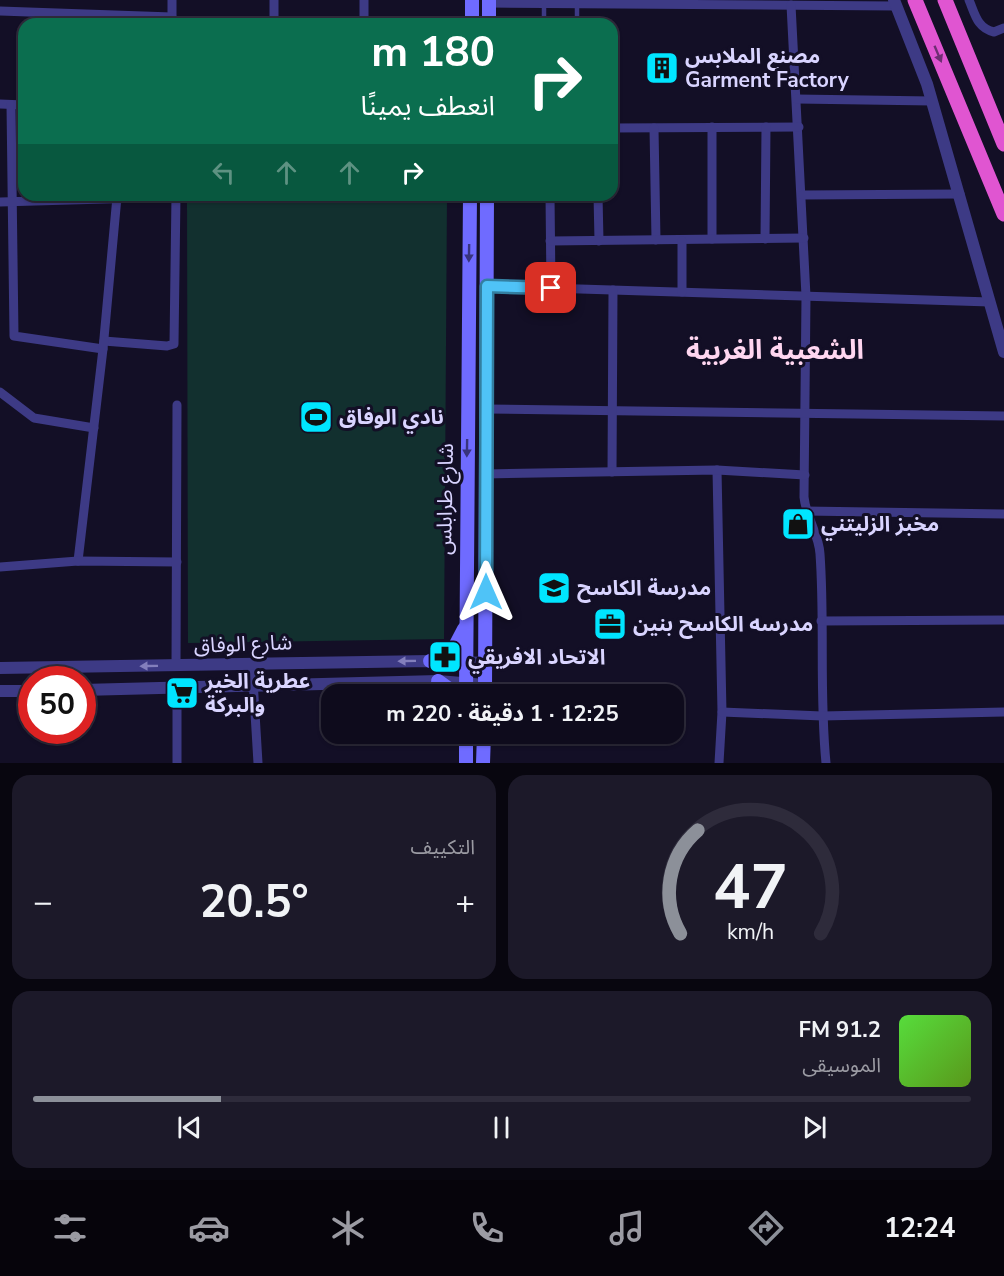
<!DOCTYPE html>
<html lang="ar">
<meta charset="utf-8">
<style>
:root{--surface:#0e0b1c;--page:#1c1929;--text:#f1f3f6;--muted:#9b9ba3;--line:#2e2b3b;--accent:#8c9099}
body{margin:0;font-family:"Nunito Sans","Noto Sans Arabic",sans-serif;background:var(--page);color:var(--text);direction:rtl;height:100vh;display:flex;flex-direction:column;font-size:22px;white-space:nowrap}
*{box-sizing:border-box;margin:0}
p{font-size:20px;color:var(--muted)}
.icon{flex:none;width:33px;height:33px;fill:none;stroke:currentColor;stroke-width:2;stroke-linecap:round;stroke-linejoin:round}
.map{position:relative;height:763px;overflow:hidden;direction:ltr}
.panel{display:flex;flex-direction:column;gap:12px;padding:12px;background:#08060f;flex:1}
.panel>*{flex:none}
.hud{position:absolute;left:18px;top:18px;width:600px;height:183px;border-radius:18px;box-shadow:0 2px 4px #0004,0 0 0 2px var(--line);direction:rtl;background:#0b6e4f;color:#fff;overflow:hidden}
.speed{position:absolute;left:18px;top:666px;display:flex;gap:12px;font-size:30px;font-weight:700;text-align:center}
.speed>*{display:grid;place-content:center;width:78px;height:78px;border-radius:50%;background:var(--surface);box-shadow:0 2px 4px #0004,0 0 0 2px var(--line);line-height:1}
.speed .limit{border:9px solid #d22;background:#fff;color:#111}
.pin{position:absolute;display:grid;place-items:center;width:51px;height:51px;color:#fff;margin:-26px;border-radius:12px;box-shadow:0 3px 9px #0006}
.me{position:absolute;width:66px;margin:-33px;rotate:0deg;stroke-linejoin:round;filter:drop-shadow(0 0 4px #0008)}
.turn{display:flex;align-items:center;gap:21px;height:126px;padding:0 24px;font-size:27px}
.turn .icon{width:78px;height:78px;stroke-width:2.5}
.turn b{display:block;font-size:42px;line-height:51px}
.lanes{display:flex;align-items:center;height:57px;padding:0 24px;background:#0003;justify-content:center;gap:30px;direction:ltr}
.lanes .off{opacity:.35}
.big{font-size:45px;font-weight:700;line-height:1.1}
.panel .card{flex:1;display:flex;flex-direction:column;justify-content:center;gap:9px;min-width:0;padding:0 21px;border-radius:18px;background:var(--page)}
.panel .dial{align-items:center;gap:0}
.dial svg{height:156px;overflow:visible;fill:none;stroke:var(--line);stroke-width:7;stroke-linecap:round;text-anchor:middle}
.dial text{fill:var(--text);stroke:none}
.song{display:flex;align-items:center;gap:18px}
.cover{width:72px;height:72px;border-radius:9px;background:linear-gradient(135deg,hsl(110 70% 55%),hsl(90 70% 35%))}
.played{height:6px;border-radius:3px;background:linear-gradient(90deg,var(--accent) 20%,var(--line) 20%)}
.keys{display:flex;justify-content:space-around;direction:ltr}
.heat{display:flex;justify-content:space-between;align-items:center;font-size:33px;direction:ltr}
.panel .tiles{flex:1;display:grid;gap:12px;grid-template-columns:1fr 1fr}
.card:last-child{grid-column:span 2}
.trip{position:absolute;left:321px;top:684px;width:363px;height:60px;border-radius:18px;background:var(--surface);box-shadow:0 2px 4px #0004,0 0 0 2px var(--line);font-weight:700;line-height:60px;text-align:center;direction:rtl}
.dock{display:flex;height:96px;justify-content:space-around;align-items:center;background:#06040b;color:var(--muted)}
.dock .icon{width:42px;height:42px}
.dock .current{color:var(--accent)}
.dock b{font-size:27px;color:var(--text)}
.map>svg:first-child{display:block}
.green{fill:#12302f}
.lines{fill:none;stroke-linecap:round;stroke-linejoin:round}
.service{stroke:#3d3a85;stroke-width:4.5}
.minor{stroke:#3d3a85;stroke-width:9}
.tertiary{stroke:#3d3a85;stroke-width:12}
.secondary{stroke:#6f6bff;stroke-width:14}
.trunk{stroke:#e055d1;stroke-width:15}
.oneway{fill:#6f2e73}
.oneway2{fill:#38347d}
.oneway3{fill:#837fbc}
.route-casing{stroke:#337fa1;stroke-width:15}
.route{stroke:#4fc3f7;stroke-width:10}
.labels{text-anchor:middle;stroke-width:6;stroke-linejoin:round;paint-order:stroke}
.poi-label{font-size:21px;font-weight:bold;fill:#d9d4ff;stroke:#130f26;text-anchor:start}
.street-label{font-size:21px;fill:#d9d4ff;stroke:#130f26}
.district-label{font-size:27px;font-weight:bold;fill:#ffd6f0;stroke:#130f26}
</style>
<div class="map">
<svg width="1004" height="763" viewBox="0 0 1004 763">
<rect width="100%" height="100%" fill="#130f26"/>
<path class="green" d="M187 195H447L444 639 188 643Z"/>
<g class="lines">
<g class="service">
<path d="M577 4V24"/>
<path d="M544 24V4"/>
</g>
<g class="minor">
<path d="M172 0V24"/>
<path d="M274 0V24"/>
<path d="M969 0C975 14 977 28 994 32L1004 28"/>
<path d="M489 3 896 6"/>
<path d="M791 5 806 296 804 497C806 518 819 534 820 554 825 624 819 693 826 763"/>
<path d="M0 11 172 17"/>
<path d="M364 24V0"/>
<path d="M797 99 932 101"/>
<path d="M0 104 24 105"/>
<path d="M11 105 14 336 103 349"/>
<path d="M712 127V239"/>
<path d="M612 128 799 127"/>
<path d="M654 128 656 240"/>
<path d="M550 195 551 288"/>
<path d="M598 195 599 241"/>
<path d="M803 195 960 194"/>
<path d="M0 202 176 197"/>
<path d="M765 239 766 127"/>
<path d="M550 241 804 238"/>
<path d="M487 286 990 302"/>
<path d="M682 292V241"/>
<path d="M104 341 167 346 174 344 176 195"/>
<path d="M0 392 34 418 94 428"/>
<path d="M486 409 1004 416"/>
<path d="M717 470 722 712 719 763"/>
<path d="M612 472 613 290"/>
<path d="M485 474 717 470 805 475"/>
<path d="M805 511 1004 514"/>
<path d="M78 561 103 349 117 197"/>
<path d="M0 567 78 561 177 562"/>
<path d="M821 621 1004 620"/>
<path d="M252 663 258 763"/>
<path d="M176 666 177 405"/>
<path d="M722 712 822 716 1004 712"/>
<path d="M177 763V689"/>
</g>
<g class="tertiary">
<path d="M894 0 927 84 1004 352"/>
<path d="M0 668 430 661 486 663"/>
<path d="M82 690 438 681 485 685"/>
<path d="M0 691H32"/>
</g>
<g class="secondary">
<path d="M472 24V0"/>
<path d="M489 24V0"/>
<path d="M430 661 453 650 464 629"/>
<path d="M438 681 456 694"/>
<path d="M466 694 470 195"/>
<path d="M485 694 487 195"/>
<path d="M466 734V763"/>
<path d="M483 763 484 734"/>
</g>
<g class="trunk">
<path d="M915 0 1004 214"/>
<path d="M945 0 1004 144"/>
</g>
</g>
<defs><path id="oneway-solid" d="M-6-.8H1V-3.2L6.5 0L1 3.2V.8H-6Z" transform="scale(1.5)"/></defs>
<use class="oneway" href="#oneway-solid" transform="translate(938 54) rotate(67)"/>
<g class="oneway2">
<use href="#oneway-solid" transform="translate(469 253) rotate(91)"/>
<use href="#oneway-solid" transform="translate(467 448) rotate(91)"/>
</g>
<g class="oneway3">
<use href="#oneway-solid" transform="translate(407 661) rotate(179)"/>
<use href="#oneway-solid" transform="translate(149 666) rotate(179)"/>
</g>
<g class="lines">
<g class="route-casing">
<path id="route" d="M486 592 487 286 551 288"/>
</g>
<use href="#route" class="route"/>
</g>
<defs>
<g id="building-square" transform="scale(1.725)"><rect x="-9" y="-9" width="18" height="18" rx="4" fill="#00e5ff" stroke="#130f26"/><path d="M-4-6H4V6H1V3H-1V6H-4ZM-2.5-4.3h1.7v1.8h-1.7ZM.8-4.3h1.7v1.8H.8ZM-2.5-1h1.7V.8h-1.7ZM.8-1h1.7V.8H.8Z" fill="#111"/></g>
<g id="stadium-square" transform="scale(1.725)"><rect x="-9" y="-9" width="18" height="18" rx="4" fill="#00e5ff" stroke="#130f26"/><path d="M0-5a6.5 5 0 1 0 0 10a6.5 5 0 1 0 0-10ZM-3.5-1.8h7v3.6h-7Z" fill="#111"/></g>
<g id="shop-square" transform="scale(1.725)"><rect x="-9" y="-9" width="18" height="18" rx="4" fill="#00e5ff" stroke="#130f26"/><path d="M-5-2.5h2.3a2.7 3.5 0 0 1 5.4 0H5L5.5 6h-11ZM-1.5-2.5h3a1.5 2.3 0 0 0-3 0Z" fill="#111"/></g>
<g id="school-square" transform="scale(1.725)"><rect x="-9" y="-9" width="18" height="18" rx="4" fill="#00e5ff" stroke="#130f26"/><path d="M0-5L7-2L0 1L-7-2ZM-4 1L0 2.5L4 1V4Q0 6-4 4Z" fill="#111"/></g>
<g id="office-square" transform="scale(1.725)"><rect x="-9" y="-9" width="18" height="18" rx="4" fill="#00e5ff" stroke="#130f26"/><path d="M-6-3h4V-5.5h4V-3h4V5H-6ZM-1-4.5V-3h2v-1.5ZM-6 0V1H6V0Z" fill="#111"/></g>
<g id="pharmacy-square" transform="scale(1.725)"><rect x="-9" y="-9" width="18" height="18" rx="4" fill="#00e5ff" stroke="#130f26"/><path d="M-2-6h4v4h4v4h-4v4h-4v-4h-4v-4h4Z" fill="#111"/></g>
<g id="supermarket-square" transform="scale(1.725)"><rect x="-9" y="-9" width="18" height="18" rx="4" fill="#00e5ff" stroke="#130f26"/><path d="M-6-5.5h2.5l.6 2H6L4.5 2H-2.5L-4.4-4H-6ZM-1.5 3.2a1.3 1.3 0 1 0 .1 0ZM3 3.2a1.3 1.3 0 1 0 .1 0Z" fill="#111"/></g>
</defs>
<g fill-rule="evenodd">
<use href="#building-square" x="662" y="68"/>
<use href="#stadium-square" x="316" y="417"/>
<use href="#shop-square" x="798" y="524"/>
<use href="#school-square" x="554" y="588"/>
<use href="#office-square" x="610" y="624"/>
<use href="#pharmacy-square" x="445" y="657"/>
<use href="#supermarket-square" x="182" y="693"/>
</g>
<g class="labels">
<g class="poi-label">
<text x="685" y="63">مصنع الملابس<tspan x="685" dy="24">Garment Factory</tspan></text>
<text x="339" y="424">نادي الوفاق</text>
<text x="821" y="531">مخبز الزليتني</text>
<text x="577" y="595">مدرسة الكاسح</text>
<text x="633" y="631">مدرسه الكاسح بنين</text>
<text x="468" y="664">الاتحاد الافريقي</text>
<text x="205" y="688">عطرية الخير<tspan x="205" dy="24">والبركة</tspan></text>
</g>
<g class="street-label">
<text transform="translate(445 499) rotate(-89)" y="7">شارع طرابلس</text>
<text transform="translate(243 644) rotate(-2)" y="7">شارع الوفاق</text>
</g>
<g class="district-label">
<text x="775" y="359">الشعبية الغربية</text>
</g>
</g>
</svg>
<div class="speed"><div class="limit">50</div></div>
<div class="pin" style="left:551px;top:288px;background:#d93025"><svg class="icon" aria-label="arrive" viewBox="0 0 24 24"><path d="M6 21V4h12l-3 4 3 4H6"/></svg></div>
<svg class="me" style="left:486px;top:592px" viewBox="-20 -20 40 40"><path d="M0-17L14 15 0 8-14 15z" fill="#4fc3f7" stroke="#fff" stroke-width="4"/></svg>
<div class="trip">12:25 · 1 دقيقة · 220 m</div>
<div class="hud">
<div class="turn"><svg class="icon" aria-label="right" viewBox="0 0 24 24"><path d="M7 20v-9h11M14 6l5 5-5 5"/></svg><div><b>180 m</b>انعطف يمينًا</div></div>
<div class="lanes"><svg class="icon off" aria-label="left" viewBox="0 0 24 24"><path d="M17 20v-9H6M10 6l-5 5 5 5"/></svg><svg class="icon off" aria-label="ahead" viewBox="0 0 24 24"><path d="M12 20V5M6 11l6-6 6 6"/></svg><svg class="icon off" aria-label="ahead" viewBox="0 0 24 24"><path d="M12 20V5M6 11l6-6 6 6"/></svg><svg class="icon" aria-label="right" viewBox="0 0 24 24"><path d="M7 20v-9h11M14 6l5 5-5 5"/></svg></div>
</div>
</div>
<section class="panel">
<div class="tiles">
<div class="card dial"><svg viewBox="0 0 100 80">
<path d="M14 69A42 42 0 1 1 86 69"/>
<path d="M14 69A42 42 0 0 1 23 16" stroke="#8c9099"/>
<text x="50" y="56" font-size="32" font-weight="700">47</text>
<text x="50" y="72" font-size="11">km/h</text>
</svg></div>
<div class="card"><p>التكييف</p>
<div class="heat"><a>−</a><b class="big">20.5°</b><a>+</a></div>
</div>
<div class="card">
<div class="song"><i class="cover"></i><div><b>91.2 FM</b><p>الموسيقى</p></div></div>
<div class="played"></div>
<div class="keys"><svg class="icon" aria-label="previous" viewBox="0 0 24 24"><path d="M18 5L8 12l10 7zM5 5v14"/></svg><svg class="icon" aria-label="pause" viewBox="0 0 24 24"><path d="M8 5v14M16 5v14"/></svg><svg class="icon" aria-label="next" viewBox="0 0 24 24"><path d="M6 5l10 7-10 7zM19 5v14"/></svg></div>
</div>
</div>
</section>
<nav class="dock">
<b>12:24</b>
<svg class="icon current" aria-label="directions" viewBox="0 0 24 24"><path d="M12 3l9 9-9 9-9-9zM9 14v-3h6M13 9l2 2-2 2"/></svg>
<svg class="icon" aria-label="music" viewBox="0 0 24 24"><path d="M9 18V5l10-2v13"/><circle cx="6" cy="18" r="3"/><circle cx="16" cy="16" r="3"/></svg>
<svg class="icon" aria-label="phone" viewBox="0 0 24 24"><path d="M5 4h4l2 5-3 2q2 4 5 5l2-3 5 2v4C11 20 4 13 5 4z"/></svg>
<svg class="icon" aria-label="climate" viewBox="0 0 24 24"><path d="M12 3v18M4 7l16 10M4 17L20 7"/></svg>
<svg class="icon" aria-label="car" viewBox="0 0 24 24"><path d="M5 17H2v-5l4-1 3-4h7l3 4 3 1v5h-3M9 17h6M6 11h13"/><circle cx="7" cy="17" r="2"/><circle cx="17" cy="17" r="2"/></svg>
<svg class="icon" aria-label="filters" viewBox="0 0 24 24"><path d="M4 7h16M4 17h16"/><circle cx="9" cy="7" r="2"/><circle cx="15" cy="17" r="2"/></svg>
</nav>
